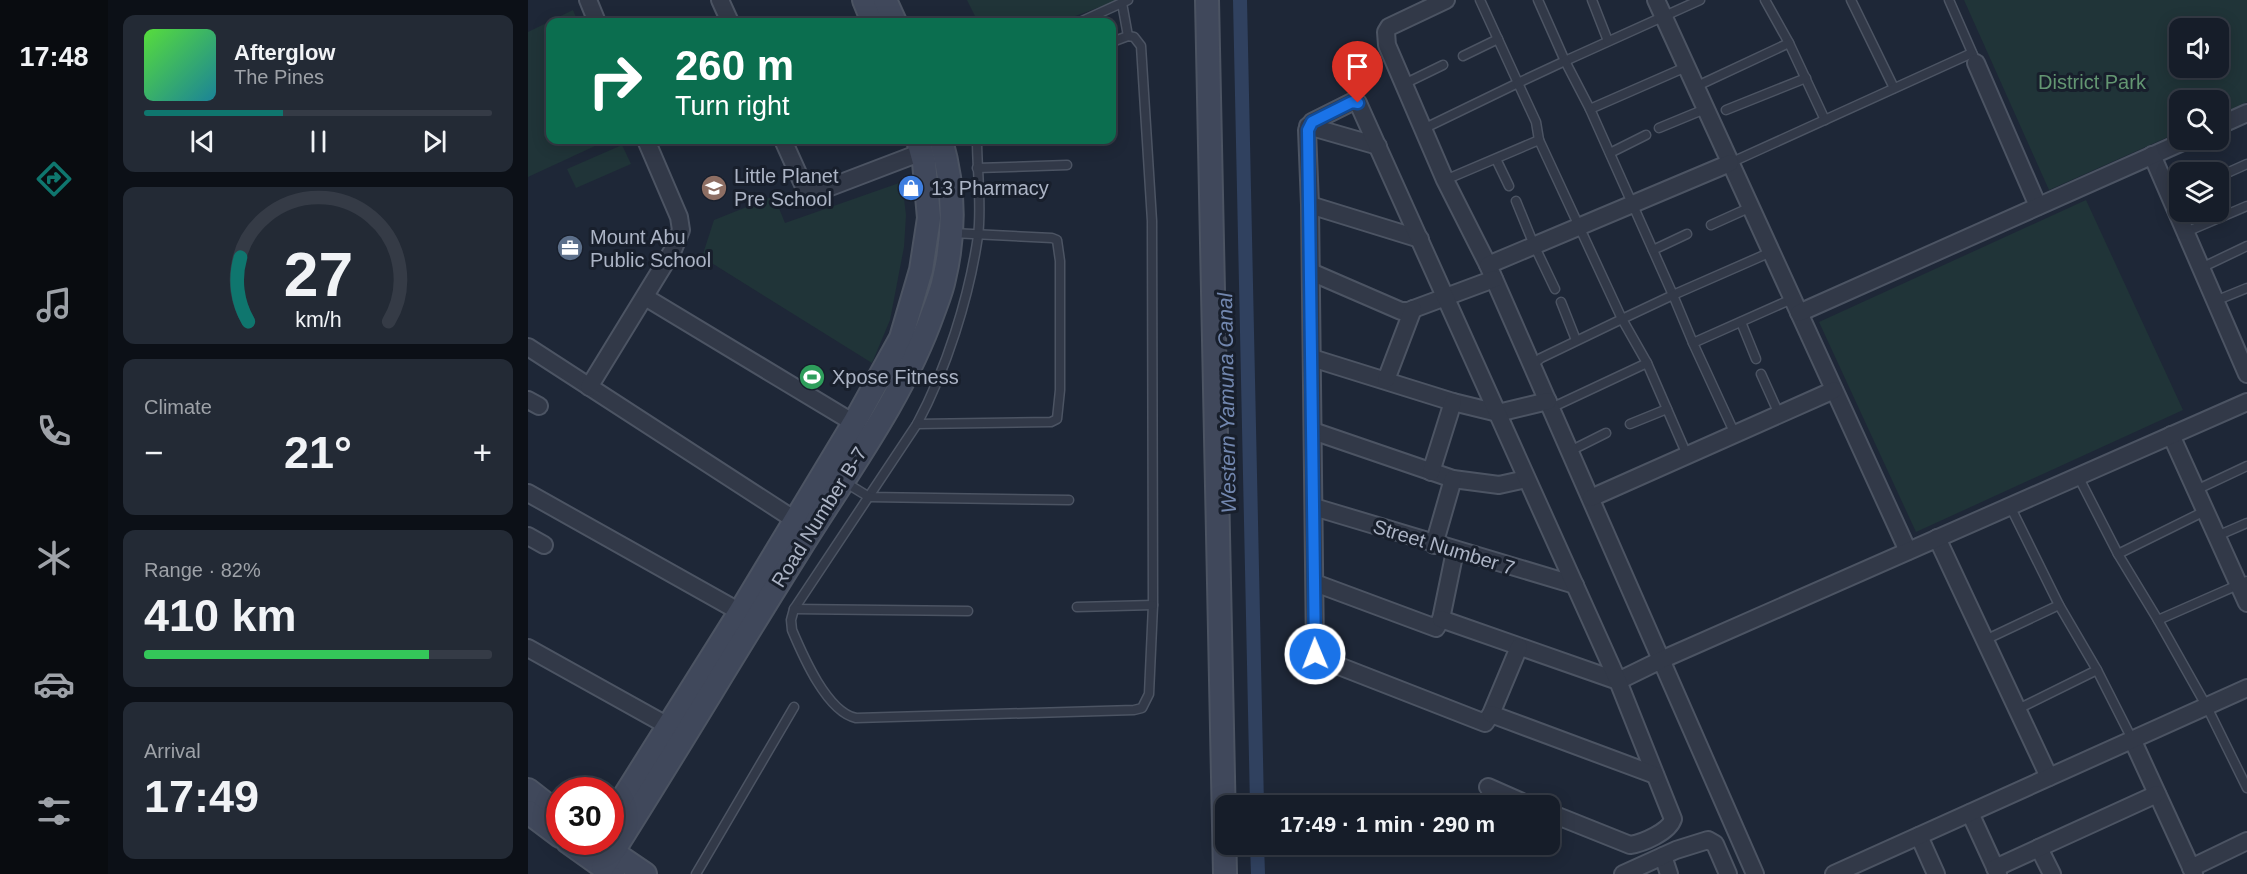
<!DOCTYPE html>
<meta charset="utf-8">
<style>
:root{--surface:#161d29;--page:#232a35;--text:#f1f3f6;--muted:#9ea2a8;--line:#353b46;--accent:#0f766e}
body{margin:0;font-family:Arial,sans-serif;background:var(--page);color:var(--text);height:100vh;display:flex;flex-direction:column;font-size:22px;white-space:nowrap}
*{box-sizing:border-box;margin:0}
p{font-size:20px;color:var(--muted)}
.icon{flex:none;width:33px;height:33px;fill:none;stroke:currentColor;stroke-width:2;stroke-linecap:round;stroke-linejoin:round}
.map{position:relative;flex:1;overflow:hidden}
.sheet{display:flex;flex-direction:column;gap:15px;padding:15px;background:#0c1017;width:420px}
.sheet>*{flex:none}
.guide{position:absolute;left:18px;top:18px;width:570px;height:126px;border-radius:12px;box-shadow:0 3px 15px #0003,0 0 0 2px var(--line);background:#0b6e4f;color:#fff;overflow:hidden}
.controls{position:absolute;left:1641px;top:18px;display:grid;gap:12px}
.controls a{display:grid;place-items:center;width:60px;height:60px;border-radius:12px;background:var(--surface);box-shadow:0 3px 15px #0003,0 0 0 2px var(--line);font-size:30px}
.speed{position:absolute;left:18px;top:777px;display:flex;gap:12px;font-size:30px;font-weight:700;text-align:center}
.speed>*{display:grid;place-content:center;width:78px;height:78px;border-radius:50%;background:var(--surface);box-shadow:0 3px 15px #0003,0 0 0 2px var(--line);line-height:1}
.speed .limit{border:9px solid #d22;background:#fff;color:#111}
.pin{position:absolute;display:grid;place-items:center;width:51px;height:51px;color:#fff;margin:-62px -26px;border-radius:50% 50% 50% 0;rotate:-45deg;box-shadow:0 0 6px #0007}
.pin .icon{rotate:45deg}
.me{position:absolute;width:66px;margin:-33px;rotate:359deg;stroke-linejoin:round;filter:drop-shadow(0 0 4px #0008)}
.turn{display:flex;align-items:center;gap:21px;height:126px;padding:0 30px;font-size:27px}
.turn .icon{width:78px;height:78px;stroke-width:2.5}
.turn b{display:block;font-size:42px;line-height:51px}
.big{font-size:45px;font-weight:600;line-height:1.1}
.sheet .card{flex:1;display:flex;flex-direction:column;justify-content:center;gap:9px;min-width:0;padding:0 21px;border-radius:12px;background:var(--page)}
.sheet .dial{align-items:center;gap:0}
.dial svg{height:156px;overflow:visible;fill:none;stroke:var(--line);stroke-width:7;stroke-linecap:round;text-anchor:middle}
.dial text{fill:var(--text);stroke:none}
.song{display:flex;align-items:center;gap:18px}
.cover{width:72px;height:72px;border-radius:9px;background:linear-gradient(135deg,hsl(110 70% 55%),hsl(190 70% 35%))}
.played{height:6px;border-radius:3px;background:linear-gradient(90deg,var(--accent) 40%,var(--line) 40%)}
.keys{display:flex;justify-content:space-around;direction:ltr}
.heat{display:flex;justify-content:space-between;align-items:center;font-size:33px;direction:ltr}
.charge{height:9px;border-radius:4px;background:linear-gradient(90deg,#34c759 82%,var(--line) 0)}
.trip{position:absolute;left:687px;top:795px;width:345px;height:60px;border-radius:12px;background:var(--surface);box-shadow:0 3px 15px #0003,0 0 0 2px var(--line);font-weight:600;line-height:60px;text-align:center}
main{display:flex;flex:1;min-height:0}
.dock{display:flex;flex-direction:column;width:108px;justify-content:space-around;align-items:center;background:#090c10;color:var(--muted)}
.dock .icon{width:42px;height:42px}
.dock .active{color:var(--accent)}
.dock b{font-size:27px;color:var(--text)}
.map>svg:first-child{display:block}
.green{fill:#203438;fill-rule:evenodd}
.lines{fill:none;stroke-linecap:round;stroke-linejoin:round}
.canal{stroke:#30415f;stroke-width:14}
.lane-casing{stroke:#4c5463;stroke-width:11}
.street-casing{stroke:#4c5463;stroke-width:20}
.secondary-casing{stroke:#4c5463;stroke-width:26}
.lane{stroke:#323948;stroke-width:8}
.street{stroke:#323948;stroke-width:16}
.secondary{stroke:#40485b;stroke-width:22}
.route-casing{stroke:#114b97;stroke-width:15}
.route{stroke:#1a73e8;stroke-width:10}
.labels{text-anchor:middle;stroke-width:6;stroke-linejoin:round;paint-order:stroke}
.park-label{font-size:20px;fill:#639672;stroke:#181f2c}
.poi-label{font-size:20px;fill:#acb4c5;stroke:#181f2c;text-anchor:start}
.street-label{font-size:20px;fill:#acb4c5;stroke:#181f2c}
.water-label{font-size:21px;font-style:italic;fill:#7287af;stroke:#181f2c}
</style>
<main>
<nav class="dock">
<b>17:48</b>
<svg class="icon active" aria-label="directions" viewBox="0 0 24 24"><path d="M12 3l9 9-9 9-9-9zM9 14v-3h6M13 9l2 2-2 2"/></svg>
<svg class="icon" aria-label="music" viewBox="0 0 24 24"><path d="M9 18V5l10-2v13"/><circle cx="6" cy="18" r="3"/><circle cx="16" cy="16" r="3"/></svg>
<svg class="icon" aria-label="phone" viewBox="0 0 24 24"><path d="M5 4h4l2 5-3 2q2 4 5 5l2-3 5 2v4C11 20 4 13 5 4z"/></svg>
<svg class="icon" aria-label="climate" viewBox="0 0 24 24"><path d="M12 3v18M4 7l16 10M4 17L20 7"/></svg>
<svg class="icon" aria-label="car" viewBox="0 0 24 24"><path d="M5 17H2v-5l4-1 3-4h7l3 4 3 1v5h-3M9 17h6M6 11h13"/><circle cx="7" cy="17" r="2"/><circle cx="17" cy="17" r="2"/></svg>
<svg class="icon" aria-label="filters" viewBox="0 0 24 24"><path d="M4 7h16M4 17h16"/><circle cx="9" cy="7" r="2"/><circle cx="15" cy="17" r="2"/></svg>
</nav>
<section class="sheet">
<div class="card">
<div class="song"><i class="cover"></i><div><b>Afterglow</b><p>The Pines</p></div></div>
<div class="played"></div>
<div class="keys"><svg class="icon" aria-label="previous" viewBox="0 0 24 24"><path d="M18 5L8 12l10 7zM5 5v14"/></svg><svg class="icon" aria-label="pause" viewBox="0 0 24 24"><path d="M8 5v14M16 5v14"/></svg><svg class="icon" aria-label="next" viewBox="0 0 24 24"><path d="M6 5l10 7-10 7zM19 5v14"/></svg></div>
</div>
<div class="card dial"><svg viewBox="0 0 100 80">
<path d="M14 69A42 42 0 1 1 86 69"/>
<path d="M14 69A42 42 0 0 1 10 36" stroke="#0f766e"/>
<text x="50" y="56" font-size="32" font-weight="700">27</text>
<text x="50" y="72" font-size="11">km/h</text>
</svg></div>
<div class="card"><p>Climate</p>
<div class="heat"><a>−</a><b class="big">21°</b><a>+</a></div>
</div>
<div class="card"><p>Range · 82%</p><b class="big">410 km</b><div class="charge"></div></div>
<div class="card"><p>Arrival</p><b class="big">17:49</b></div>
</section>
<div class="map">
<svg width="1719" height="874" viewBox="0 0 1719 874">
<rect width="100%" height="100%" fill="#1e2737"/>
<g class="green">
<path d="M439 0H591L531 22H450Z"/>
<path d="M1436 0H1719V102L1691 115 1690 100H1652L1651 132 1521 190ZM1690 28V68H1652V28Z"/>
<path d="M45 10 50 22H22V140H80L0 177V32Z"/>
<path d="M94 145 103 164 48 188 39 169Z"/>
<path d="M374 182 378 215 376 247 362 320 344 363 174 257 186 220 246 196 257 223Z"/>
<path d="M1558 200 1655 410 1388 532 1291 322Z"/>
</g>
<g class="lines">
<g class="canal">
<path d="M712 0 729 806"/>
<path d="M729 844 730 874"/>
</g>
<g class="lane-casing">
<g id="lane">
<path d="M1010 0 1037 61 1172 0"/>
<path d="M1064 0 1080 41"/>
<path d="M1237 0 1261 43"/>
<path d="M1323 0 1366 88"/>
<path d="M1421 0 1446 57"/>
<path d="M594 3 600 36"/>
<path d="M552 22 600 0"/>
<path d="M935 56 970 39"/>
<path d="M1158 67 1062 109 1145 295 1243 252"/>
<path d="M876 84 915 65"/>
<path d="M1167 87 1261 43 1297 120"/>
<path d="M1198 110 1278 78"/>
<path d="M1131 128 1177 109"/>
<path d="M895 129 990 83 952 0"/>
<path d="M449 140C449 170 454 206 450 236 441 298 418 370 389 424L266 609 263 620 264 630C275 656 299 712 328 718L606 710 614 708 621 694 625 605 624 221 613 46 606 37 600 36 584 42"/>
<path d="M1011 140 1008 122 990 83 1037 61 1062 109"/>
<path d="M1082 153 1118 135"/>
<path d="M968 159 981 186"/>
<path d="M1202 163 1444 53"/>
<path d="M449 168 539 165"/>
<path d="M1690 177 1719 164"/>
<path d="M917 180 1011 140 1094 319 1013 358 1004 365"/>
<path d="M988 201 1006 245 1027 289"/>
<path d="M1183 225 1223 207"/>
<path d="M1658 232 1719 206"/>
<path d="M1125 250 1159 234"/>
<path d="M1673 268 1719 246"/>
<path d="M1687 301 1719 288"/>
<path d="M1033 302 1048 340"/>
<path d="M1213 322 1228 359"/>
<path d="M1119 363 1094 319 1145 295 1165 343"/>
<path d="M1233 374 1251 414"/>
<path d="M1023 408 1119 363 1159 455"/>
<path d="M389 424 523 422 529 419 532 390V261L529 240 524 238 424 233"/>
<path d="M1102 424 1139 409"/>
<path d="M1207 434 1165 343 1264 299"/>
<path d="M1042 451 1078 433"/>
<path d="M1550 476 1590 554 1677 511"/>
<path d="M315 481 341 497 541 500"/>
<path d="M1668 490 1719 466"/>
<path d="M1689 536 1719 523"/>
<path d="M1590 554 1630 620"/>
<path d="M1719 581 1630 620 1679 707 1719 788"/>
<path d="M1531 605 1569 670"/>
<path d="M549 607 625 605"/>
<path d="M266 609 440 611"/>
<path d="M1457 640 1531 605 1482 506"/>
<path d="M1490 709 1569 670 1604 739"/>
<path d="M168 874 266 707"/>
</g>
</g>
<g class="street-casing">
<g id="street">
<path d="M60 0 69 22"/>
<path d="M192 0 202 22"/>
<path d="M918 0 861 27 858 32 859 45 917 180 960 265 1227 874"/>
<path d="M1128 0 1380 551"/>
<path d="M1448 63 1510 206"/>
<path d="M780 126 850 146"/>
<path d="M1690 126 1719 113"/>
<path d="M255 140 277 189 284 194 394 152"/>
<path d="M1624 155 1719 374"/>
<path d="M782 205 892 239"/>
<path d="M960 265 1202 163"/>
<path d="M783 272 873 311H880L966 279"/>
<path d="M117 297 326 423"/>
<path d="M1271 313 1659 140"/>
<path d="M0 347 267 520"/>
<path d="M784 358 925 402 970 413 1020 401"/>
<path d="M858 380 885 309"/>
<path d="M61 387 145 250 153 230 151 217 118 140"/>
<path d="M0 400 11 406"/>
<path d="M785 431 925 479 971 485 998 479"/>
<path d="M1643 435 1719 603"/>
<path d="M903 472 925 402"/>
<path d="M0 493 212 612"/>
<path d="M1063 498 1306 390"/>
<path d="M786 507 1047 585"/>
<path d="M0 536 16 545"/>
<path d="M1409 538 1521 777"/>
<path d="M906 545 925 479"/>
<path d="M787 583 908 628 913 619 927 551"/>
<path d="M913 619 1090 681 1133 660 1719 402"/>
<path d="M991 647 963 714 957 723 793 659 787 654 782 205 779 130 784 122 824 102 830 103 1090 681 1145 819C1141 832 1115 843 1102 845L1022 813"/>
<path d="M0 648 140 726"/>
<path d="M963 714 1127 775"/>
<path d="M1604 739 1666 874"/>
<path d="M960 787 1003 806"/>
<path d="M1442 813 1470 874"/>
<path d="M1391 836 1408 874"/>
<path d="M1511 848 1524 874"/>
<path d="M1135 856 1141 874"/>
<path d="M1467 868 1629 794"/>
<path d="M1663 868 1719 841"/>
<path d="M1095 874 1148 850 1180 840 1187 844 1200 874"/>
<path d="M1306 874 1719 688"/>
</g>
</g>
<g class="secondary-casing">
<g id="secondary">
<path d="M336 0 345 22"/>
<path d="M357 0 367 22"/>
<path d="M679 0 697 874"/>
<path d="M0 790 32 815"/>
<path d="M0 812 32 836"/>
<path d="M82 819 212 612 326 423 373 338 393 270 401 218 396 162 390 140"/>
<path d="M40 842 85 874"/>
<path d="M70 842 117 874"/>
<path d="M75 867C142 762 205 655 271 550 318 474 375 398 405 313 409 302 414 290 416 279 427 233 426 185 413 140"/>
</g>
</g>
<use href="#lane" class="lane"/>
<use href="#street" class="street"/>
<use href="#secondary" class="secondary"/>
</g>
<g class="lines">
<g class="route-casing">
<path id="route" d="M787 654 780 130 784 122 824 102 830 103"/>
</g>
<use href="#route" class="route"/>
</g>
<defs>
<g id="school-disc" transform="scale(1.35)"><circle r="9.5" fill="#8d6e63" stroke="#181f2c"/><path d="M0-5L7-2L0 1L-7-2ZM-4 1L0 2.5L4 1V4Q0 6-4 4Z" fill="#fff"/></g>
<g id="shop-disc" transform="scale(1.35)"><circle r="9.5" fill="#3f7fe0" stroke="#181f2c"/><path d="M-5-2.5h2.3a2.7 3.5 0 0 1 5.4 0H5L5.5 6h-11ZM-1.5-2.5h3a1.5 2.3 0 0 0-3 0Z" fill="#fff"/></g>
<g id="office-disc" transform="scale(1.35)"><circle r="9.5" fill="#5c6f8a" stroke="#181f2c"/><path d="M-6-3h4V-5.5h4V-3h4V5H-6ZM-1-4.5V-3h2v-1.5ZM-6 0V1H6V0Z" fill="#fff"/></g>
<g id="stadium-disc" transform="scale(1.35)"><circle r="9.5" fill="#2e9e5b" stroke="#181f2c"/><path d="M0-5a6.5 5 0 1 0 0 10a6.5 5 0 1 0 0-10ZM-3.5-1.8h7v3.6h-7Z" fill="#fff"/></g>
</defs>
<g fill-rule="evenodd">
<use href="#school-disc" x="186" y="188"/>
<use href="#shop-disc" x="383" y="188"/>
<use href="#office-disc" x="42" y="248"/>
<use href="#stadium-disc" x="284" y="377"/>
</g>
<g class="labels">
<g class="park-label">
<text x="1564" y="89">District Park</text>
</g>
<g class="poi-label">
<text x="206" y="183">Little Planet<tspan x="206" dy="23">Pre School</tspan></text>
<text x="403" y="195">13 Pharmacy</text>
<text x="62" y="244">Mount Abu<tspan x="62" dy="23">Public School</tspan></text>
<text x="304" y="384">Xpose Fitness</text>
</g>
<g class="street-label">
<text transform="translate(291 517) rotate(-58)" y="7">Road Number B-7</text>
<text transform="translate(916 547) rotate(17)" y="7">Street Number 7</text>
</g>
<g class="water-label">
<text transform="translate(699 403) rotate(-91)" y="7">Western Yamuna Canal</text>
</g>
</g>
</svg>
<div class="controls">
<a><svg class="icon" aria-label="sound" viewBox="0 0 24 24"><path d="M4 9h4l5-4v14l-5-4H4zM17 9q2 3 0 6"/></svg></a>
<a><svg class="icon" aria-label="search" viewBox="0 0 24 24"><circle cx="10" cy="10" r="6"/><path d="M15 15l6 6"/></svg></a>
<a><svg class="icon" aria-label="layers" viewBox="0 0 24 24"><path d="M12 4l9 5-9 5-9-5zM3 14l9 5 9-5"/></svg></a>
</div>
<div class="speed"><div class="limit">30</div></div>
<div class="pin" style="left:830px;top:103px;background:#d93025"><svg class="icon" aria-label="arrive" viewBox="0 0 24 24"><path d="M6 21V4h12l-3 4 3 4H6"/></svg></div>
<svg class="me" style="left:787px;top:654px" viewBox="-20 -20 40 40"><circle r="17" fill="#1a73e8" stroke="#fff" stroke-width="3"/><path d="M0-11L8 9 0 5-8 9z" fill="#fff"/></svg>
<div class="trip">17:49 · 1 min · 290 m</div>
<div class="guide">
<div class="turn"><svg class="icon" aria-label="right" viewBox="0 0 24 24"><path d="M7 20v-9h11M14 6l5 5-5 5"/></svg><div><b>260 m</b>Turn right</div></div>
</div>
</div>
</main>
